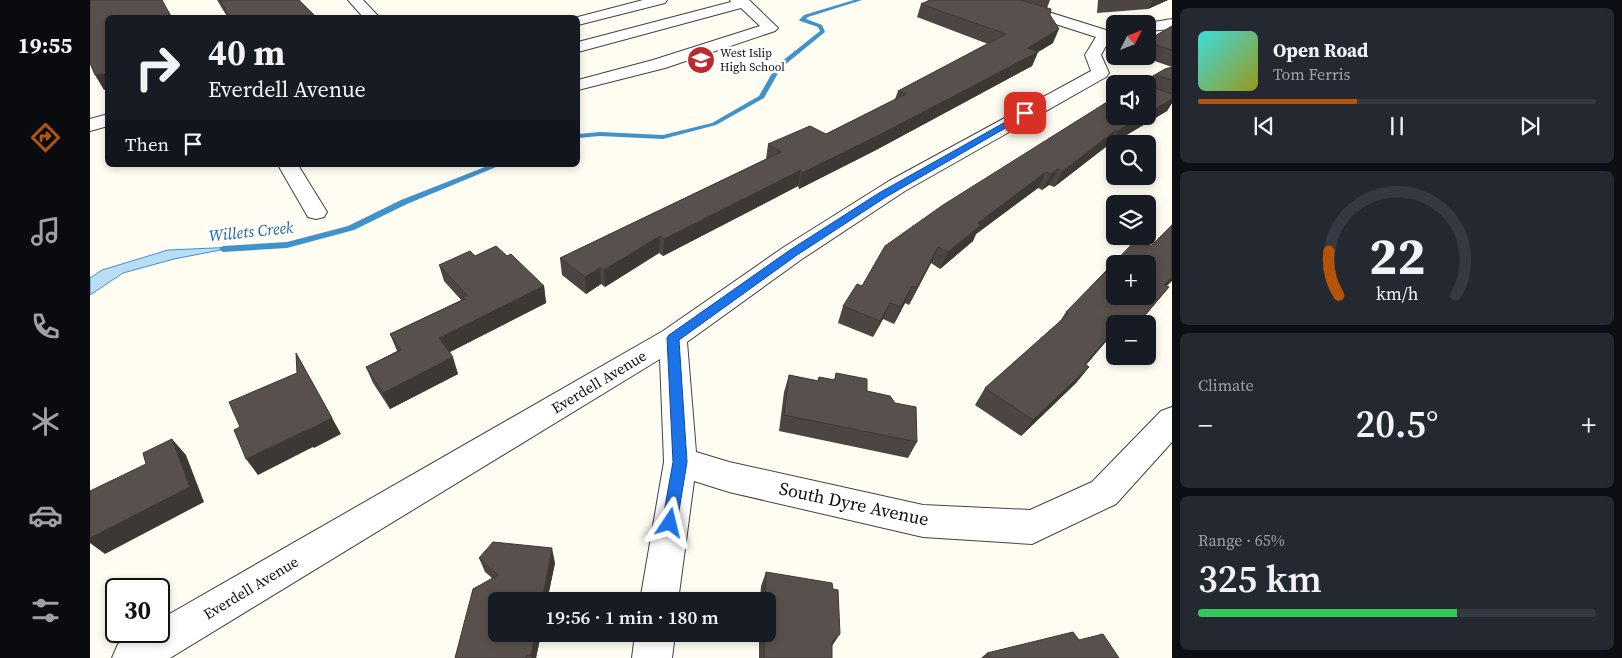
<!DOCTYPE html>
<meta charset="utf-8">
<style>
:root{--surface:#171b24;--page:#242831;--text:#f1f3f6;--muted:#9ea1a6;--line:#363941;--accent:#b45309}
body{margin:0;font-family:"Source Serif 4",serif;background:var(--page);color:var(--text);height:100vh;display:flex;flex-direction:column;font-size:19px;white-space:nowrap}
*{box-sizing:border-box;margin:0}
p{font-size:16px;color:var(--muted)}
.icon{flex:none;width:28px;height:28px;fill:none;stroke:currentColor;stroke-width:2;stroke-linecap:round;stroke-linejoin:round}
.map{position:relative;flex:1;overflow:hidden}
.drawer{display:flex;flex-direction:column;gap:8px;padding:8px;background:#0d0f14;width:450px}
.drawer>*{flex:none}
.hud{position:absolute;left:15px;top:15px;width:475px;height:152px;border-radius:8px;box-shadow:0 2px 8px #0003;background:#171b24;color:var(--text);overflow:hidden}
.needle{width:32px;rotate:48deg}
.fabs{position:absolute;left:1016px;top:15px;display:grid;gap:10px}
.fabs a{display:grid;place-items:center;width:50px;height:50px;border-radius:8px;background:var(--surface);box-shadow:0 2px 8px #0003;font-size:25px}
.speed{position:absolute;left:15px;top:578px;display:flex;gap:10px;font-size:25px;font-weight:700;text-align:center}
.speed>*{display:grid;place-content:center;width:65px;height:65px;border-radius:50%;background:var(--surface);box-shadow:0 2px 8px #0003;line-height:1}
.speed .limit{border:2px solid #111;border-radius:8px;background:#fff;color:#111}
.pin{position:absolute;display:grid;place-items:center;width:42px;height:42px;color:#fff;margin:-21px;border-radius:10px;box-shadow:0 2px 8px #0006}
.me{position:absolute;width:55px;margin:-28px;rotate:10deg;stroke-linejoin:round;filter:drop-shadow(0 0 4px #0008)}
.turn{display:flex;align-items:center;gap:18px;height:105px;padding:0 20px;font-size:22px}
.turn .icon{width:65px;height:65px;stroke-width:2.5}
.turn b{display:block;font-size:35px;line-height:42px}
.then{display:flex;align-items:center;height:48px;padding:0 20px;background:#0003;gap:10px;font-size:19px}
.big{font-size:38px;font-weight:600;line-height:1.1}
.drawer .card{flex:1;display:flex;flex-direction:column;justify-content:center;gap:8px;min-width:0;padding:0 18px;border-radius:8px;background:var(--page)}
.drawer .dial{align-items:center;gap:0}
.dial svg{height:130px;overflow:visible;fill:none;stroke:var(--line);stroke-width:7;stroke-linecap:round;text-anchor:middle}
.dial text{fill:var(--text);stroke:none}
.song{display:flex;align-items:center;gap:15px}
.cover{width:60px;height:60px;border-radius:8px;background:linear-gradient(135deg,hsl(180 70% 55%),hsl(60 70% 35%))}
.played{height:5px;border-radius:2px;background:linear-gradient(90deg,var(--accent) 40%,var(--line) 40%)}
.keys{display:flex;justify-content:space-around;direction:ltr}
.heat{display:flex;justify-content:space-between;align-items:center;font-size:28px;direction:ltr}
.charge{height:8px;border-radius:4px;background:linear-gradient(90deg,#34c759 65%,var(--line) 0)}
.trip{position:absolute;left:398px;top:592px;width:288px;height:50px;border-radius:8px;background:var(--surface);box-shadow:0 2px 8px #0003;font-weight:600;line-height:50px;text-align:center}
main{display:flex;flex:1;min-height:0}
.tab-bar{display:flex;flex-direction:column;width:90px;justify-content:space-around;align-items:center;background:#090b0e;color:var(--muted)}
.tab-bar .icon{width:35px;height:35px}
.tab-bar .selected{color:var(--accent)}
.tab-bar b{font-size:22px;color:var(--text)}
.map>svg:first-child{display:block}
.water{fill:#b8ddf5;stroke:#4092ca}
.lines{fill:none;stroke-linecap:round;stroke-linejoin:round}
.stream{fill:#4092ca;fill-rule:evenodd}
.minor-casing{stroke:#424242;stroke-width:2}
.minor{fill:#fff;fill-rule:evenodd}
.wall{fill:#4c4541}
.shaded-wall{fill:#3e3835}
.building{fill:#58504c;stroke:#3e3835;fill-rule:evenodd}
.route{fill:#1a73e8;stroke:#114b97}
.labels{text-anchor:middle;stroke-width:5;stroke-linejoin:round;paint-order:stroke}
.far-poi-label{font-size:12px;fill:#0f0f0f;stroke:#fff;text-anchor:start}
.street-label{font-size:15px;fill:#0f0f0f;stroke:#fff}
.water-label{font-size:16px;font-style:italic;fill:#1b649f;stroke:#fff}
.near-street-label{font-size:18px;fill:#0f0f0f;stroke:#fff}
</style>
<main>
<nav class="tab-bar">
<b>19:55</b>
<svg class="icon selected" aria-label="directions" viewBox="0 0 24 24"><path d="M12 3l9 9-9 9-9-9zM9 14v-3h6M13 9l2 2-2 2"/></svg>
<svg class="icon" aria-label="music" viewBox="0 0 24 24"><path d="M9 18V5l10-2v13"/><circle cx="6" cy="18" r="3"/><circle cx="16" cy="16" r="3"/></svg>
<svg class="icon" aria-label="phone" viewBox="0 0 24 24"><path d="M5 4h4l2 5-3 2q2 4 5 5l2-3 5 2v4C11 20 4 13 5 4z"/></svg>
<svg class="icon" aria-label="climate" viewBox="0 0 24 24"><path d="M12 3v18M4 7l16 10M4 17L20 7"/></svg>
<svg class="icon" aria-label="car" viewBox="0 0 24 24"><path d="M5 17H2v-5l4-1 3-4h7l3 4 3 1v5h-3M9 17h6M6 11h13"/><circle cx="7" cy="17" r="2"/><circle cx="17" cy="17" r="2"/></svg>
<svg class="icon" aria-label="filters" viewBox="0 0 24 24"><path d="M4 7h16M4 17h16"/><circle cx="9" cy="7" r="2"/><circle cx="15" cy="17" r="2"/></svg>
</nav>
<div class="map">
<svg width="1082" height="658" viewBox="0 0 1082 658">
<rect width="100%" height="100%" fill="#fffcf2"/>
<path class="water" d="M146 247 84 259 33 273 0 295V278L12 270 78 250Z"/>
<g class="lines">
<g class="stream">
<path d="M764 0H772L718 17 716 19 732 25 735 32 691 68 674 98 626 125 573 139 510 136 488 138V134L510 132 573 135 622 123 669 96 686 66 730 31 728 27 710 21 709 20 714 15Z"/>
<path d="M400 165H411L317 204 264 230 197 248 133 252 129 249 133 246 197 242 258 226 311 200Z"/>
</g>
<g class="minor-casing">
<g id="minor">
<path d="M258 0H273L290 18H274Z"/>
<path d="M553 0H577L575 3 488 25V18H484Z"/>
<path d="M640 0H659L688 28 685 31 575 68 488 90V80L563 60 670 26 651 8 488 52V42L641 2Z"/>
<path d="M898 0H920L1016 30 1025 27V37L1017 44 1011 55 1019 73 1016 77 815 191 712 259 597 342 606 452 639 462 833 505 940 510 1002 482 1071 411 1082 407V442L1026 504 942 544 833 537 639 492 604 481 588 601H550L574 462 570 359 80 658H22L28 644 49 631H69V620L573 331 694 247 799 181 1001 71 995 55 1006 37 900 3Z"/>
<path d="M1082 19V29L1058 31V24H1052Z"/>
<path d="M18 114V126L0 131V119Z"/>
<path d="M188 165H208L237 212 234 217 226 219 218 217Z"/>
<path d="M545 634H585L582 658H542Z"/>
</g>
</g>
<use href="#minor" class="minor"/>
</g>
<g class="wall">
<path d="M127 0H209L226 17 138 18Z"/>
<path d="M840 0H960L957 8 960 15 963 43 948 52 942 66 786 150 709 189 708 186 573 256 569 253 515 287 511 284 496 294 472 275 470 258 676 159 678 144 736 134 805 99 808 91 898 44 827 17 831 4Z"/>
<path d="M1008 0H1078L1058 9 1007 13Z"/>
<path d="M1082 26V67L1050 56H1058V37L1065 36Z"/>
<path d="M1082 67V103L1077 111 1018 146H1017L964 187 959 185 952 190 948 188 886 234 883 241 850 269 841 263 819 305 815 303 804 324 793 319 783 337 748 323 753 306 772 286 1049 84 1075 69Z"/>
<path d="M385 256H417L454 286 456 303 360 352 368 374 300 409 283 383 276 367 307 351 300 334 371 300 354 281 349 265Z"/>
<path d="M1077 286 1079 287 1048 324H1025V341L1019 338 996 365 999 367 986 383 931 436 885 405 895 388 969 323 976 312Z"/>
<path d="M746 373 777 391 827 442 818 458 689 431 694 392 699 375 727 381 729 377 744 380Z"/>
<path d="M389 558 465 563 457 601H406V634H451L446 658H365L402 578 395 572Z"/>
<path d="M676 572 742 646V658H669V634H676V601H670L671 586Z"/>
<path d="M989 640 1029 658H891L897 653Z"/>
</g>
<g class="shaded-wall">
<path d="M1063 0H1078L1058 9Z"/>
<path d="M969 29 963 43 948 52 942 66 786 150 709 189 712 173 938 48Z"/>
<path d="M18 73V89L14 90 5 75Z"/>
<path d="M1082 99V103L1077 111 1018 146 1028 131 1052 116H1058V113Z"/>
<path d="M1026 130 1017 146 964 187 973 171Z"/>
<path d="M968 169 959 185 952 190 961 174Z"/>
<path d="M711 170 708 186 573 256 574 239Z"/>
<path d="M956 172 948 188 886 234 883 241 850 269 858 252 888 223Z"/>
<path d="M570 236 569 253 515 287 514 270Z"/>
<path d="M848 247 841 263 819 305 827 288Z"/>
<path d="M510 268 511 284 496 294 495 277Z"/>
<path d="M1082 277V281L1061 301 1074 285Z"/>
<path d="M454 286 456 303 354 355 349 338Z"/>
<path d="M822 286 815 303 804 324 811 307Z"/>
<path d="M1079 287 1048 324H1047Z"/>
<path d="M800 303 793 319 783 337 790 321Z"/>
<path d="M1025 329 1019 338 982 381 995 364Z"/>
<path d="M206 353 251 434 224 448 223 447 168 475 156 459 214 431Z"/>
<path d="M363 357 368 374 300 409 293 393Z"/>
<path d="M999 367 986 383 931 436 943 420Z"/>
<path d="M82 439 96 455 114 502 15 554 0 543V538Z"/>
<path d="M462 548 465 563 457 601H452Z"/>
<path d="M445 634H451L446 658H442L441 655Z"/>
<path d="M750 634 742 646V642Z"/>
</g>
<g class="building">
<path d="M0 0H72L82 18H18V73L5 75 0 63Z"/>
<path d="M130 0H209L226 17 140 18Z"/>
<path d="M840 0H931L961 9 960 15 969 29 938 48 948 52 791 134 712 173 711 170 574 239 570 236 514 270 510 268 495 277 470 258 691 152 678 144 720 126 736 134 816 94 808 91 916 34 831 4Z"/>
<path d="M1082 26V50L1058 42V36H1065Z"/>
<path d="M1082 67V80L1066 75 1065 88 1082 94V99L1058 113V84H1049L1075 69Z"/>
<path d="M1025 97V116H1052L1028 131 1026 130 973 171 968 169 961 174 956 172 888 223 891 225 858 252 848 247 827 288 822 286 811 307 800 303 790 321 753 306 767 284 772 286 795 246 853 205Z"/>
<path d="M1082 225V277L1074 285 1079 287 1047 324H1036L1032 322 1030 324H1025V329L995 364 999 367 943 420 895 388 976 316H975L978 313 976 312 1047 239 1061 246ZM1025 264H1058V296H1025Z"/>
<path d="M406 246 417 256 421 254 454 286 349 338 363 357 293 393 276 367 311 350 300 334 375 299 373 297 377 295 349 265 380 251 385 256Z"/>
<path d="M206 353 242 418 214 432V431L156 459 144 430 150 427 139 402 207 373Z"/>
<path d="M746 373 777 379V391L800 396 805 403 826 407 827 442 694 415 699 375 729 381V377L745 380Z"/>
<path d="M82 439 100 487 0 538V491L56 464 53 453Z"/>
<path d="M403 542 462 548 452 601H406V634H445L441 655H437L436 658H365L383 589 408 575 389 558Z"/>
<path d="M676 572 742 583 743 589 748 590 750 634 742 642V658H674V634H676V601H675Z"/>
<path d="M983 632 989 640 1013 634 1029 658H900L897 653Z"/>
</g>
<path class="route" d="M935 111 939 113 938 115 796 197 707 255 589 340 597 462 587 523 585 528 580 530 574 528 572 523 583 462 577 338 579 335 700 250 789 193Z"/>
<defs>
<g id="school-disc" transform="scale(1.4375)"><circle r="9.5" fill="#bc2a30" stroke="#fff"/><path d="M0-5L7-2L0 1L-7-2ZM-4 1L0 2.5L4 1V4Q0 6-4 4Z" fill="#fff"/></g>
</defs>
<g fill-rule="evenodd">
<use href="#school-disc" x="611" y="60"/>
</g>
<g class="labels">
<g class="far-poi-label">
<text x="630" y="57">West Islip<tspan x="630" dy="14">High School</tspan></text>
</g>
<g class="street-label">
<text transform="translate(509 382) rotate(-31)" y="5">Everdell Avenue</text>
<text transform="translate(161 588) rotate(-31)" y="5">Everdell Avenue</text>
</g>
<g class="water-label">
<text transform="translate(161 231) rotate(-6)" y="6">Willets Creek</text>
</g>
<g class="near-street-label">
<text transform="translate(764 504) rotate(12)" y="6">South Dyre Avenue</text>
</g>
</g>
</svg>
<div class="fabs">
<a><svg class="needle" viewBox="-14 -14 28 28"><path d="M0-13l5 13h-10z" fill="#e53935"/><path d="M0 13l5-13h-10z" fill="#9ea1a6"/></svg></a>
<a><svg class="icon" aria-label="sound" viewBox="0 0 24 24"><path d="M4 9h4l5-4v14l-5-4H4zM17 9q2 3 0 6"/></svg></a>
<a><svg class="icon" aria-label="search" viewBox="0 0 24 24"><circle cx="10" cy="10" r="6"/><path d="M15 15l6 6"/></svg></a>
<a><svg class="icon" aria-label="layers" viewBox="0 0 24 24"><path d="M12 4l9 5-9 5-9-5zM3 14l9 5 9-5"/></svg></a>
<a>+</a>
<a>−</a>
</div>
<div class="speed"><div class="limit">30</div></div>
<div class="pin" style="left:935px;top:113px;background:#d93025"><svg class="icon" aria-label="arrive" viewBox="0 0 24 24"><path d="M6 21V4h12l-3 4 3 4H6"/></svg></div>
<svg class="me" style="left:580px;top:523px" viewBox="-20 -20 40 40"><path d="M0-17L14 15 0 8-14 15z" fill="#1a73e8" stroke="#fff" stroke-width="4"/></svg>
<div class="trip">19:56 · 1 min · 180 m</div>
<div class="hud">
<div class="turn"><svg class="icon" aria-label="right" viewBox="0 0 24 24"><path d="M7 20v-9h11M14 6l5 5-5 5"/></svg><div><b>40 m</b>Everdell Avenue</div></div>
<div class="then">Then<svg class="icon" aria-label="arrive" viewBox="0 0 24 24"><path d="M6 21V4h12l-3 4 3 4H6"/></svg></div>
</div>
</div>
<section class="drawer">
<div class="card">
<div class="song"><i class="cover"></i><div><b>Open Road</b><p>Tom Ferris</p></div></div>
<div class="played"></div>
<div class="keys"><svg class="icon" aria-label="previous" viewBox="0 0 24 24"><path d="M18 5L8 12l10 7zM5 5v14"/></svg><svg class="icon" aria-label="pause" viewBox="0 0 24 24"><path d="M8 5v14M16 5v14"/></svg><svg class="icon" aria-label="next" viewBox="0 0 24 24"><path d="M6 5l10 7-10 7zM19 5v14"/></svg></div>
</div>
<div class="card dial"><svg viewBox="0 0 100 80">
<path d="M14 69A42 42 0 1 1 86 69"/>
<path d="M14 69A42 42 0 0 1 8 42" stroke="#b45309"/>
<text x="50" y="56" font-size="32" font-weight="700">22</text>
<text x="50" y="72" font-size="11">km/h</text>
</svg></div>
<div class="card"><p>Climate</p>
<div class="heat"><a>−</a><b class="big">20.5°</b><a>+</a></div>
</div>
<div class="card"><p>Range · 65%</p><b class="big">325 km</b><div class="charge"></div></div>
</section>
</main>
